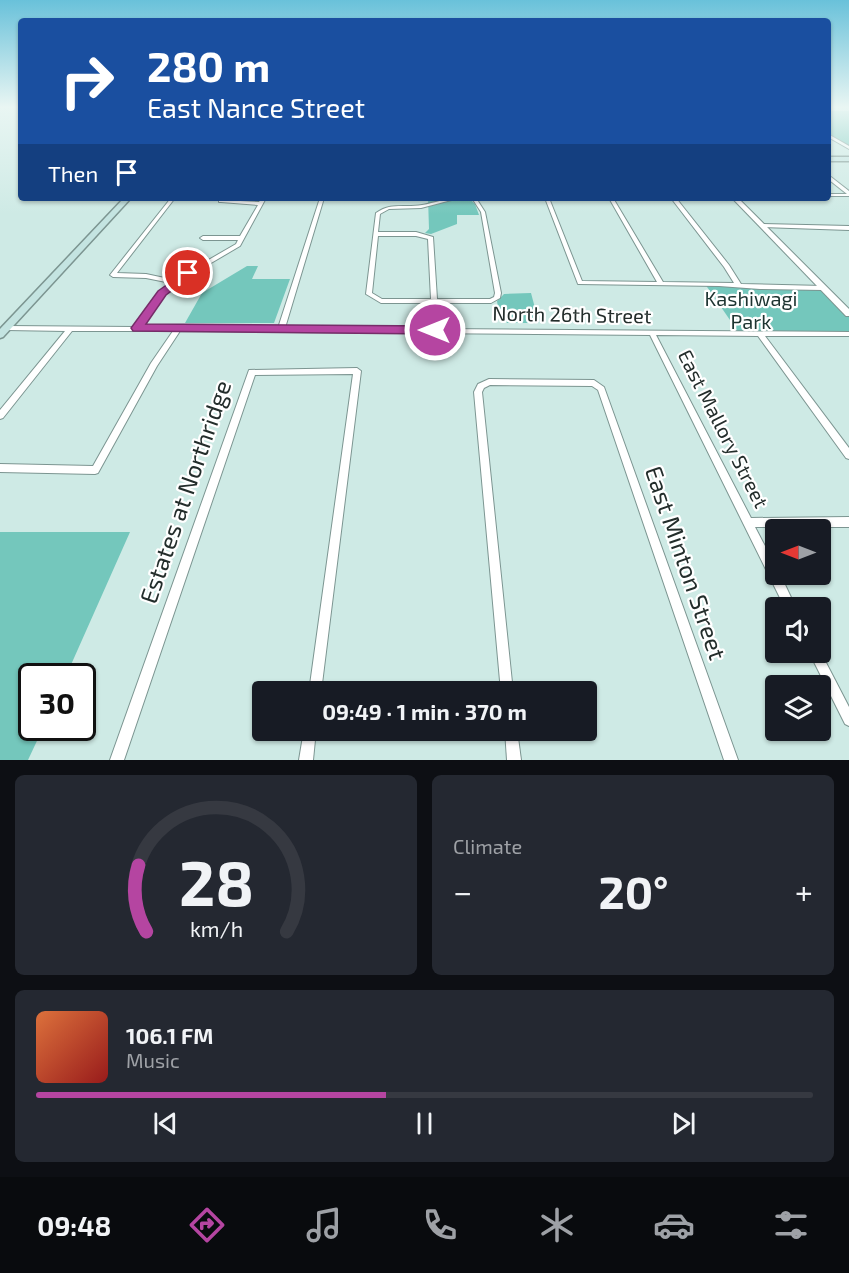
<!DOCTYPE html>
<meta charset="utf-8">
<style>
:root{--surface:#171b24;--page:#242831;--text:#f1f3f6;--muted:#9ea1a6;--line:#363941;--accent:#b545a1}
body{margin:0;font-family:"Exo 2",sans-serif;background:var(--page);color:var(--text);height:100vh;display:flex;flex-direction:column;font-size:22px;white-space:nowrap}
*{box-sizing:border-box;margin:0}
p{font-size:20px;color:var(--muted)}
.icon{flex:none;width:33px;height:33px;fill:none;stroke:currentColor;stroke-width:2;stroke-linecap:round;stroke-linejoin:round}
.map{position:relative;height:760px;overflow:hidden}
.sheet{display:flex;flex-direction:column;gap:15px;padding:15px;background:#0d0f14;flex:1}
.sheet>*{flex:none}
.hud{position:absolute;left:18px;top:18px;width:813px;height:183px;border-radius:6px;box-shadow:0 2px 4px #0004;background:#1a4fa0;color:#fff;overflow:hidden}
.needle{width:39px;rotate:270deg}
.buttons{position:absolute;left:765px;top:519px;display:grid;gap:12px}
.buttons a{display:grid;place-items:center;width:66px;height:66px;border-radius:6px;background:var(--surface);box-shadow:0 2px 4px #0004;font-size:30px}
.speed{position:absolute;left:18px;top:663px;display:flex;gap:12px;font-size:30px;font-weight:700;text-align:center}
.speed>*{display:grid;place-content:center;width:78px;height:78px;border-radius:50%;background:var(--surface);box-shadow:0 2px 4px #0004;line-height:1}
.speed .limit{border:3px solid #111;border-radius:9px;background:#fff;color:#111}
.pin{position:absolute;display:grid;place-items:center;width:51px;height:51px;color:#fff;margin:-26px;border:3px solid #fff;border-radius:50%;box-shadow:0 2px 6px #0007}
.me{position:absolute;width:66px;margin:-33px;rotate:270deg;stroke-linejoin:round;filter:drop-shadow(0 0 4px #0008)}
.turn{display:flex;align-items:center;gap:21px;height:126px;padding:0 30px;font-size:27px}
.turn .icon{width:78px;height:78px;stroke-width:2.5}
.turn b{display:block;font-size:42px;line-height:51px}
.then{display:flex;align-items:center;height:57px;padding:0 30px;background:#0003;gap:12px;font-size:22px}
.big{font-size:45px;font-weight:700;line-height:1.1}
.sheet .tile{flex:1;display:flex;flex-direction:column;justify-content:center;gap:9px;min-width:0;padding:0 21px;border-radius:9px;background:var(--page)}
.sheet .dial{align-items:center;gap:0}
.dial svg{height:156px;overflow:visible;fill:none;stroke:var(--line);stroke-width:7;stroke-linecap:round;text-anchor:middle}
.dial text{fill:var(--text);stroke:none}
.song{display:flex;align-items:center;gap:18px}
.cover{width:72px;height:72px;border-radius:9px;background:linear-gradient(135deg,hsl(20 70% 55%),hsl(0 70% 35%))}
.played{height:6px;border-radius:3px;background:linear-gradient(90deg,var(--accent) 45%,var(--line) 45%)}
.keys{display:flex;justify-content:space-around;direction:ltr}
.heat{display:flex;justify-content:space-between;align-items:center;font-size:33px;direction:ltr}
.sheet .tiles{flex:1;display:grid;gap:15px;grid-template-columns:1fr 1fr}
.tile:last-child{grid-column:span 2}
.trip{position:absolute;left:252px;top:681px;width:345px;height:60px;border-radius:6px;background:var(--surface);box-shadow:0 2px 4px #0004;font-weight:700;line-height:60px;text-align:center}
.menu{display:flex;height:96px;justify-content:space-around;align-items:center;background:#090b0e;color:var(--muted)}
.menu .icon{width:42px;height:42px}
.menu .current{color:var(--accent)}
.menu b{font-size:27px;color:var(--text)}
.map>svg:first-child{display:block}
.green{fill:#74c7bc}
.lines{fill:none;stroke-linecap:round;stroke-linejoin:round}
.minor-casing{stroke:#7c9591;stroke-width:2}
.tertiary-casing{stroke:#7c9591;stroke-width:2}
.secondary-casing{stroke:#7c9591;stroke-width:3}
.minor{fill:#fff;fill-rule:evenodd}
.tertiary{fill:#fff;fill-rule:evenodd}
.secondary{fill:#c4e4e1;fill-rule:evenodd}
.route{fill:#b545a1;stroke:#762d69;stroke-width:1.5}
.labels{text-anchor:middle;stroke-width:4.5;stroke-linejoin:round;paint-order:stroke}
.park-label{font-size:20px;fill:#1d3431;stroke:#fff}
.street-label{font-size:20px;fill:#232d2b;stroke:#fff}
.near-street-label{font-size:24px;fill:#232d2b;stroke:#fff}
</style>
<div class="map">
<svg width="849" height="760" viewBox="0 0 849 760">
<rect width="100%" height="100%" fill="#ceeae5"/>
<g class="green">
<path d="M828 111H849V148L828 135Z"/>
<path d="M428 198H469L475 204 479 215H457V224L431 234 425 233 429 229Z"/>
<path d="M247 266H258L252 279H290L274 323H185L202 293Z"/>
<path d="M705 284 823 288 849 314V334L739 333Z"/>
<path d="M531 293 539 323H507L506 321H500L497 301 504 294Z"/>
<path d="M0 532H130L66 676H32V728H43L28 760H0Z"/>
</g>
<g class="lines">
<g class="minor-casing">
<g id="minor">
<path d="M828 134 849 146V149L828 137Z"/>
<path d="M828 177H831L849 191V196H828V194H847L828 179Z"/>
<path d="M171 198H175L117 273 146 274 174 280 236 244 238 240H203L200 238 203 236H240L258 205 221 202H219V200L259 202 262 198H266L240 246 177 283 154 306 141 327H176L179 326 182 327 278 328 320 198H324L285 328 432 329 431 303H381L366 294 376 213C391 202 404 208 422 205 435 203 446 198 459 198L421 208 389 209 380 214 378 232H416L433 237 437 299H490L494 297 495 293 481 212 472 198H476L485 212 501 293 500 298 491 303H437L438 329 849 332V336H765L849 448V459L846 458 758 336 656 335 751 518 849 517V527H755L776 567V574H780L796 608H785L650 335 180 331 157 366 98 473 95 474 0 472V464L93 466 151 363 173 331H72L3 418 0 419V410L65 331 7 330 4 328 7 326 134 327 150 304 171 283 146 278 113 277 110 275ZM378 236H416L428 239 431 299H382L372 293Z"/>
<path d="M545 198H549L582 281 657 282 609 198H613L663 282 734 283 724 267 671 198H676L729 265 741 284 823 286 826 288 823 290 760 289 719 286 578 284Z"/>
<path d="M763 224 849 226V230L761 227 760 226Z"/>
<path d="M357 368 361 371 321 692H309L353 374 255 375 124 760H110L249 370Z"/>
<path d="M489 379 594 380 604 387 738 760H724L598 390 592 386 490 385 484 388 482 392 513 692H501L474 392 478 384Z"/>
<path d="M820 651 849 707V726L845 724 809 652H820Z"/>
<path d="M304 730H316L313 760H299Z"/>
<path d="M505 730H517L521 760H507Z"/>
</g>
</g>
<g class="tertiary-casing">
<path id="tertiary" d="M732 198H738L849 309V316H846Z"/>
</g>
<g class="secondary-casing">
<g id="secondary">
<rect x="828" y="157" width="21" height="4"/>
<path d="M124 198H131L3 337 0 338V329Z"/>
</g>
</g>
<use href="#minor" class="minor"/>
<use href="#tertiary" class="tertiary"/>
<use href="#secondary" class="secondary"/>
</g>
<linearGradient id="sky" x2="0" y2="1"><stop stop-color="#69c1da"/><stop offset="0.5" stop-color="#e9f6f3"/><stop offset="1" stop-color="#e9f6f3" stop-opacity="0"/></linearGradient>
<rect width="849" height="214" fill="url(#sky)"/>
<path class="route" d="M188 270 192 271V276L166 295 146 324 435 326 441 330 435 334 133 331 131 328 158 291Z"/>
<g class="labels">
<g class="park-label">
<text x="751" y="306">Kashiwagi<tspan x="751" dy="23">Park</tspan></text>
</g>
<g class="street-label">
<text transform="translate(572 315) rotate(1)" y="7">North 26th Street</text>
<text transform="translate(723 429) rotate(63)" y="7">East Mallory Street</text>
</g>
<g class="near-street-label">
<text transform="translate(186 492) rotate(-71)" y="8">Estates at Northridge</text>
<text transform="translate(685 563) rotate(71)" y="8">East Minton Street</text>
</g>
</g>
</svg>
<div class="buttons">
<a><svg class="needle" viewBox="-14 -14 28 28"><path d="M0-13l5 13h-10z" fill="#e53935"/><path d="M0 13l5-13h-10z" fill="#9ea1a6"/></svg></a>
<a><svg class="icon" aria-label="sound" viewBox="0 0 24 24"><path d="M4 9h4l5-4v14l-5-4H4zM17 9q2 3 0 6"/></svg></a>
<a><svg class="icon" aria-label="layers" viewBox="0 0 24 24"><path d="M12 4l9 5-9 5-9-5zM3 14l9 5 9-5"/></svg></a>
</div>
<div class="speed"><div class="limit">30</div></div>
<div class="pin" style="left:188px;top:273px;background:#d93025"><svg class="icon" aria-label="arrive" viewBox="0 0 24 24"><path d="M6 21V4h12l-3 4 3 4H6"/></svg></div>
<svg class="me" style="left:435px;top:330px" viewBox="-20 -20 40 40"><circle r="17" fill="#b545a1" stroke="#fff" stroke-width="3"/><path d="M0-11L8 9 0 5-8 9z" fill="#fff"/></svg>
<div class="trip">09:49 · 1 min · 370 m</div>
<div class="hud">
<div class="turn"><svg class="icon" aria-label="right" viewBox="0 0 24 24"><path d="M7 20v-9h11M14 6l5 5-5 5"/></svg><div><b>280 m</b>East Nance Street</div></div>
<div class="then">Then<svg class="icon" aria-label="arrive" viewBox="0 0 24 24"><path d="M6 21V4h12l-3 4 3 4H6"/></svg></div>
</div>
</div>
<section class="sheet">
<div class="tiles">
<div class="tile dial"><svg viewBox="0 0 100 80">
<path d="M14 69A42 42 0 1 1 86 69"/>
<path d="M14 69A42 42 0 0 1 10 35" stroke="#b545a1"/>
<text x="50" y="56" font-size="32" font-weight="700">28</text>
<text x="50" y="72" font-size="11">km/h</text>
</svg></div>
<div class="tile"><p>Climate</p>
<div class="heat"><a>−</a><b class="big">20°</b><a>+</a></div>
</div>
<div class="tile">
<div class="song"><i class="cover"></i><div><b>106.1 FM</b><p>Music</p></div></div>
<div class="played"></div>
<div class="keys"><svg class="icon" aria-label="previous" viewBox="0 0 24 24"><path d="M18 5L8 12l10 7zM5 5v14"/></svg><svg class="icon" aria-label="pause" viewBox="0 0 24 24"><path d="M8 5v14M16 5v14"/></svg><svg class="icon" aria-label="next" viewBox="0 0 24 24"><path d="M6 5l10 7-10 7zM19 5v14"/></svg></div>
</div>
</div>
</section>
<nav class="menu">
<b>09:48</b>
<svg class="icon current" aria-label="directions" viewBox="0 0 24 24"><path d="M12 3l9 9-9 9-9-9zM9 14v-3h6M13 9l2 2-2 2"/></svg>
<svg class="icon" aria-label="music" viewBox="0 0 24 24"><path d="M9 18V5l10-2v13"/><circle cx="6" cy="18" r="3"/><circle cx="16" cy="16" r="3"/></svg>
<svg class="icon" aria-label="phone" viewBox="0 0 24 24"><path d="M5 4h4l2 5-3 2q2 4 5 5l2-3 5 2v4C11 20 4 13 5 4z"/></svg>
<svg class="icon" aria-label="climate" viewBox="0 0 24 24"><path d="M12 3v18M4 7l16 10M4 17L20 7"/></svg>
<svg class="icon" aria-label="car" viewBox="0 0 24 24"><path d="M5 17H2v-5l4-1 3-4h7l3 4 3 1v5h-3M9 17h6M6 11h13"/><circle cx="7" cy="17" r="2"/><circle cx="17" cy="17" r="2"/></svg>
<svg class="icon" aria-label="filters" viewBox="0 0 24 24"><path d="M4 7h16M4 17h16"/><circle cx="9" cy="7" r="2"/><circle cx="15" cy="17" r="2"/></svg>
</nav>
